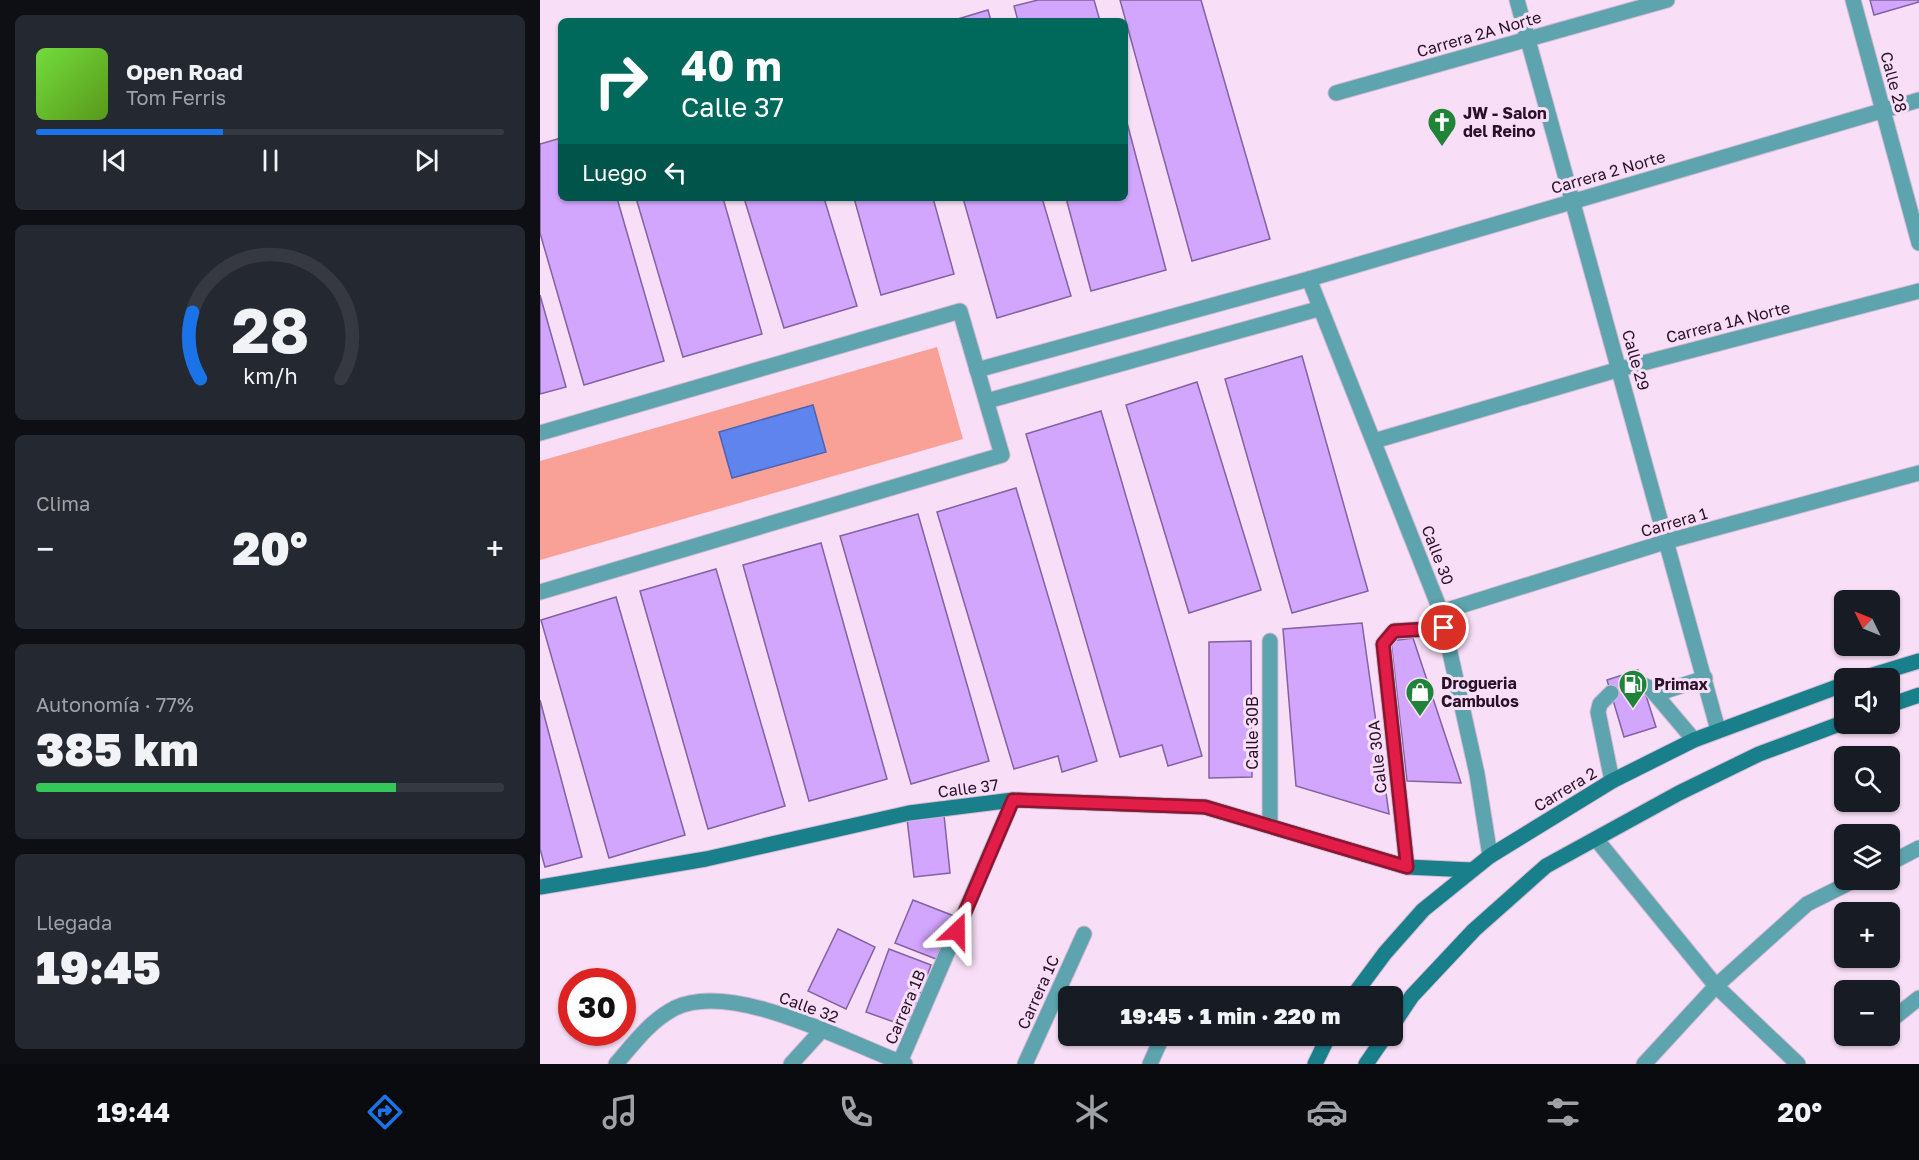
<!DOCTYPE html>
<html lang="es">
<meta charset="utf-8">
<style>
:root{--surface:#171b24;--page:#242831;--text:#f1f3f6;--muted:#9ea1a6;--line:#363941;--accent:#1a73e8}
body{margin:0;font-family:"Golos Text",sans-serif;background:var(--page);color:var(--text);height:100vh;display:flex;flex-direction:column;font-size:22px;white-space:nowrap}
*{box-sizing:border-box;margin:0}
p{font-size:20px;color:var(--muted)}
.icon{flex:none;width:33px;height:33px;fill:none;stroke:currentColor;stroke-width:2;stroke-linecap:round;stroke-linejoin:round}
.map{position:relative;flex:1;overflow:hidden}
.details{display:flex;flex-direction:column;gap:15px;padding:15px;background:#0d0f14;width:540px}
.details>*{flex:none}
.top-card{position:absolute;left:18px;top:18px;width:570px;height:183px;border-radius:9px;box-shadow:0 2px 4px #0004;background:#00695c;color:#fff;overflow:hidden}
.needle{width:39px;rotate:313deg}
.tools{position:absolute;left:1294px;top:590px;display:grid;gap:12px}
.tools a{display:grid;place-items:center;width:66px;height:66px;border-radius:9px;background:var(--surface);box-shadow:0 2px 4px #0004;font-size:30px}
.speed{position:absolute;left:18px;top:968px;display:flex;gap:12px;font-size:30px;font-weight:700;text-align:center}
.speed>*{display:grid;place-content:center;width:78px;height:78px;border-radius:50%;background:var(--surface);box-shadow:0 2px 4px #0004;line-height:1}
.speed .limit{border:9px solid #d22;background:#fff;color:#111}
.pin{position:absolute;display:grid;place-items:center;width:51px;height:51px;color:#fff;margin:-26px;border:3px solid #fff;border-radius:50%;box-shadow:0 2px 6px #0007}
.me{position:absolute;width:66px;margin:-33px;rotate:23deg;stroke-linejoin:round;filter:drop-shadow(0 0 4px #0008)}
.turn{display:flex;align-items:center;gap:21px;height:126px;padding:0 24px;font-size:27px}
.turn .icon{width:78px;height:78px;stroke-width:2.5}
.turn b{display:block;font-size:42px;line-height:51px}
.then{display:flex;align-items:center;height:57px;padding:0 24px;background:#0003;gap:12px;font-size:22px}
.big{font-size:45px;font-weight:800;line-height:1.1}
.details .widget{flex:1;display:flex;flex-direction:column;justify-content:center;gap:9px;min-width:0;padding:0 21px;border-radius:9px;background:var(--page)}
.details .dial{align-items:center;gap:0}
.dial svg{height:156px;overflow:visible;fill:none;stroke:var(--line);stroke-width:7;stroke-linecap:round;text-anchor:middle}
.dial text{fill:var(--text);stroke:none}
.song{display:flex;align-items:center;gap:18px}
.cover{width:72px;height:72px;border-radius:9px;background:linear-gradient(135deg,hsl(100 70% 55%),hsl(90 70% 35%))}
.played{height:6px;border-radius:3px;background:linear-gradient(90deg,var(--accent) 40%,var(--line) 40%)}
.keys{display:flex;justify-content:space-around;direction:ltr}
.heat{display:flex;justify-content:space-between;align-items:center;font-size:33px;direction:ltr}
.charge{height:9px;border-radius:4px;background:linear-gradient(90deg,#34c759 77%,var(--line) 0)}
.trip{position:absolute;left:518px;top:986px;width:345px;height:60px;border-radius:9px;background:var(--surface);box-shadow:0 2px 4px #0004;font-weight:800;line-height:60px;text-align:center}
.tab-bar{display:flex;height:96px;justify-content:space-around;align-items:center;background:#090b0e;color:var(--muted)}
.tab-bar .icon{width:42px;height:42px}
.tab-bar .selected{color:var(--accent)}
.tab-bar b{font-size:27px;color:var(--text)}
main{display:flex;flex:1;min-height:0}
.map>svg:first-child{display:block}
.green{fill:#faa197}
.water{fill:#5f84ed;stroke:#4f62b2;stroke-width:1.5}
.building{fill:#d3a6fe;stroke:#8361a2;stroke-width:1.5}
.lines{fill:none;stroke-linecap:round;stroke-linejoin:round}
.lane-casing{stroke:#d3bad2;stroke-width:17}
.street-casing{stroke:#d3bad2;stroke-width:17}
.secondary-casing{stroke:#d3bad2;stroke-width:17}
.lane{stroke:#5da4ae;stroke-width:15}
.street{stroke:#5da4ae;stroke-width:15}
.secondary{stroke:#187f8b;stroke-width:15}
.route-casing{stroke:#92132f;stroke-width:15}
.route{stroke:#e11d48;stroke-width:10}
.labels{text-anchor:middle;stroke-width:6;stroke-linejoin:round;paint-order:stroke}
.street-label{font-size:16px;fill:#291229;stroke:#f8dff7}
.poi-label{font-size:16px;font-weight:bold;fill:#291229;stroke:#f8dff7;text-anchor:start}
</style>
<main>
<section class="details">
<div class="widget">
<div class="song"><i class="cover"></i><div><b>Open Road</b><p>Tom Ferris</p></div></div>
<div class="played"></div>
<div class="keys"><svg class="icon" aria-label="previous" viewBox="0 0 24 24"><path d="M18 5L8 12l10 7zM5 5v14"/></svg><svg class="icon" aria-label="pause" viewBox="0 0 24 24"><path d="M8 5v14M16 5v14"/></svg><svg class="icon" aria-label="next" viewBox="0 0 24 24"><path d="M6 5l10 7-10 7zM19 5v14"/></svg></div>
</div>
<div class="widget dial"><svg viewBox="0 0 100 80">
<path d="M14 69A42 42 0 1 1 86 69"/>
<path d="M14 69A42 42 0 0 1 10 35" stroke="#1a73e8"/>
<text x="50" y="56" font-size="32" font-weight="700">28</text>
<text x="50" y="72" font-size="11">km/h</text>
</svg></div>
<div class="widget"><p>Clima</p>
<div class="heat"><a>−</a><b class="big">20°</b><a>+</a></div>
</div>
<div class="widget"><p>Autonomía · 77%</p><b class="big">385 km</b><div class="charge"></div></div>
<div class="widget"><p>Llegada</p><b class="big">19:45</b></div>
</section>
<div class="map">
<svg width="1379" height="1064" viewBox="0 0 1379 1064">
<rect width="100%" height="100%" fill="#f8dff7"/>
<path class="green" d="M397 347 423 439 0 560V461Z"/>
<path class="water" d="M273 405 286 452 192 478 179 432Z"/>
<g class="building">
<path d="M498 0H554L560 21H478L474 6Z"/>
<path d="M580 0H661L730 239 652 261Z"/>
<path d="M1330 0H1379V2L1334 15Z"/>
<path d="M448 10 451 21H411Z"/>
<path d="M585 115 626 270 551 291 526 198H585Z"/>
<path d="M21 138V198H77L124 361 44 385 0 233V144Z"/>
<path d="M96 198H183L222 334 143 357Z"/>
<path d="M204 198H284L317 306 244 328Z"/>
<path d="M314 198H393L414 274 341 295Z"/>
<path d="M423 198H502L531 296 457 318Z"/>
<path d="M0 295 26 387 0 394Z"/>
<path d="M762 356 828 591 752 613 685 379Z"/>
<path d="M657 382 721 590 649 613 586 405Z"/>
<path d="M561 411 662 756 628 766 622 745 580 757 486 434Z"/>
<path d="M476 488 557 761 522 772 518 756 474 769 397 512Z"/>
<path d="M378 514 449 761 371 784 300 536Z"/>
<path d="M281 543 347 779 269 801 203 565Z"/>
<path d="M176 569 245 806 168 829 100 591Z"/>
<path d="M76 597 145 835 69 858 1 620Z"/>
<path d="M822 623 849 814 756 786 743 629Z"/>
<path d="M873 638 921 783 867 781 851 641Z"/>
<path d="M711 641 712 777 669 778V642Z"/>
<path d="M1098 670 1116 727 1084 737 1067 680Z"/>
<path d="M0 700 42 857 5 867 0 849Z"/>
<path d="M404 815 410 873 374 877 367 819Z"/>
<path d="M373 900 414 916 396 959 355 943Z"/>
<path d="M298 929 335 947 306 1009 268 991Z"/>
<path d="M349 949 391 965 368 1027 326 1012Z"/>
</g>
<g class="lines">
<g class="lane-casing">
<g id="lane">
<path d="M437 370 769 279"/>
<path d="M447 401 778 309"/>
<path d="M0 433 420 311 462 455 0 592"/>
<path d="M1103 685 1110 688 1154 740"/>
<path d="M1071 693 1060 704 1058 712 1072 781"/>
<path d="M1116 694 1165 678"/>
</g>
</g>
<g class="street-casing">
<g id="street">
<path d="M977 0 1178 730"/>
<path d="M1313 0 1379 243"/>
<path d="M796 93 1127 0"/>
<path d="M834 441 1080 369 1379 291"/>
<path d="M901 612 1128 541 1379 473"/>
<path d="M730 641V825"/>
<path d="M1056 839 1176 986 1258 1064"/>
<path d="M950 856 937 774 901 612 769 279 1379 100"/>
<path d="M1350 863 1379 848"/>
<path d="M867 867 843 644 854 631 904 628"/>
<path d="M1350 1021 1379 998"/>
<path d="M1329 1036 1331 1035"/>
<path d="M360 1062 473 800"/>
<path d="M76 1064C94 1043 110 1021 135 1008 193 980 308 1043 365 1064"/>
<path d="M251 1064 282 1030"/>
<path d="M485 1064 544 934"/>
<path d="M610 1064 623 1035"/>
<path d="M1104 1064 1176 986 1267 904 1317 879"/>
</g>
</g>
<g class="secondary-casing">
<g id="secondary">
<path d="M1323 678 1379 661"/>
<path d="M1350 705 1379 695"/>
<path d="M0 887 166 859 369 813 473 800 665 807 867 867 931 870"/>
<path d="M813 996 845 953 883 910 950 856 1072 781 1154 740 1305 684"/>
<path d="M852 1026 872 996 934 930 1006 866 1139 793 1219 754 1305 722"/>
<path d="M775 1064 789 1035"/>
<path d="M826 1064 846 1035"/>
</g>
</g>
<use href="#lane" class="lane"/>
<use href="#street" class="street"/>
<use href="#secondary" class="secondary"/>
</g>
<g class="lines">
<g class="route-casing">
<path id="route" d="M417 931 473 800 665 807 867 867 843 644 854 631 904 628"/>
</g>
<use href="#route" class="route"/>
</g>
<defs>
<g id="church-pin" transform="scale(1.5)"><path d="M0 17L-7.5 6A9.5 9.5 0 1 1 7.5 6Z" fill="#208438" stroke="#f8dff7"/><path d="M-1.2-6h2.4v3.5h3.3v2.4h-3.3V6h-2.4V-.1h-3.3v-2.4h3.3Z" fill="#fff"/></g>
<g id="fuel-pin" transform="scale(1.5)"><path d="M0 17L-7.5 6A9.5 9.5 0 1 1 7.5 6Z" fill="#208438" stroke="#f8dff7"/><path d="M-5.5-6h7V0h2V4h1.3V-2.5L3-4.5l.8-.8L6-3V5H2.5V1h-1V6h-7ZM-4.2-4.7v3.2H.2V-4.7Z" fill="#fff"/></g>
<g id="shop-pin" transform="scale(1.5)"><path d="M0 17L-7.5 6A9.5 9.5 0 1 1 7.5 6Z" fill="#208438" stroke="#f8dff7"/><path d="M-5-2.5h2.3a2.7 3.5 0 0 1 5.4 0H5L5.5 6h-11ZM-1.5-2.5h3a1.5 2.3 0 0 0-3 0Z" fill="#fff"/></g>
</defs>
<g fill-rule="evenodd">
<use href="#church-pin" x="902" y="122"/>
<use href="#fuel-pin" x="1093" y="684"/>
<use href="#shop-pin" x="880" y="692"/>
</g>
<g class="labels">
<g class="street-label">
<text transform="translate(939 34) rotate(-16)" y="6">Carrera 2A Norte</text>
<text transform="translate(1354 82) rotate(75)" y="6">Calle 28</text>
<text transform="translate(1068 172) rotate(-16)" y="6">Carrera 2 Norte</text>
<text transform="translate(1188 322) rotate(-14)" y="6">Carrera 1A Norte</text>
<text transform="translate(1096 360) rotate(74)" y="6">Calle 29</text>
<text transform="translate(1134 522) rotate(-16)" y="6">Carrera 1</text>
<text transform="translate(898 555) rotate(69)" y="6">Calle 30</text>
<text transform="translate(712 733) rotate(-90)" y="6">Calle 30B</text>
<text transform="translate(837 757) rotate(-96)" y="6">Calle 30A</text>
<text transform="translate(428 788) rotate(-7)" y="6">Calle 37</text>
<text transform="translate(1025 789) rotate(-31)" y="6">Carrera 2</text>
<text transform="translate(498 992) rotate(-66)" y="6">Carrera 1C</text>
<text transform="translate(269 1007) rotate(20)" y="6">Calle 32</text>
<text transform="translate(365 1007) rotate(-67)" y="6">Carrera 1B</text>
</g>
<g class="poi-label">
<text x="923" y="119">JW - Salon<tspan x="923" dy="18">del Reino</tspan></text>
<text x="901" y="689">Drogueria<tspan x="901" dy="18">Cambulos</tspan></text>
<text x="1114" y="690">Primax</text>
</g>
</g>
</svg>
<div class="tools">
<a><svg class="needle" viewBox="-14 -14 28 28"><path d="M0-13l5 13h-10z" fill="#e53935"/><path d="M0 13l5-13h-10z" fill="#9ea1a6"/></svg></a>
<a><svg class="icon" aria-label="sound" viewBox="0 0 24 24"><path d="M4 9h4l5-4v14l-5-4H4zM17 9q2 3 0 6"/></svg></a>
<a><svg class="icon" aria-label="search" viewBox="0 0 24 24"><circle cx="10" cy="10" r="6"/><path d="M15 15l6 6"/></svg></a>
<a><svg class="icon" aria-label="layers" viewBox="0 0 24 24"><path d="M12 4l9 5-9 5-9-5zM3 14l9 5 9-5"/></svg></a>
<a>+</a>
<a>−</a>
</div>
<div class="speed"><div class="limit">30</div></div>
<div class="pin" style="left:904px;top:628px;background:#d93025"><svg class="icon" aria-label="arrive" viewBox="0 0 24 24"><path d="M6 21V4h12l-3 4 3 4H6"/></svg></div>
<svg class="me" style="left:417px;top:931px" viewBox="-20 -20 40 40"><path d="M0-17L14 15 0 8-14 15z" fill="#e11d48" stroke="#fff" stroke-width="4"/></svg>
<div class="trip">19:45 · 1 min · 220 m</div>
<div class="top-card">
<div class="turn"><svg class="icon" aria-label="right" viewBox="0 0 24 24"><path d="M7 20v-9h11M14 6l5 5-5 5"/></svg><div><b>40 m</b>Calle 37</div></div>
<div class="then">Luego<svg class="icon" aria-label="left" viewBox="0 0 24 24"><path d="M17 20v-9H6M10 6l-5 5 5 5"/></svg></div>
</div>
</div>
</main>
<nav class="tab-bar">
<b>19:44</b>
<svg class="icon selected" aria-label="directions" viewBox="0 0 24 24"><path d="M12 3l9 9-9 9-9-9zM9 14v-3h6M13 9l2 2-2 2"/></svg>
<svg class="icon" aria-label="music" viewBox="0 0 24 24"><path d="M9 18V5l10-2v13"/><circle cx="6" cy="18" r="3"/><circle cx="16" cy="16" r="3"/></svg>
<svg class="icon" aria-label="phone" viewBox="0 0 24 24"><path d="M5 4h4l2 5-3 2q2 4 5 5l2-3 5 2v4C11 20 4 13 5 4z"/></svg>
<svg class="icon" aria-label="climate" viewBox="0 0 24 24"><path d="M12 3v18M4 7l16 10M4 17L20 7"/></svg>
<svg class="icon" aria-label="car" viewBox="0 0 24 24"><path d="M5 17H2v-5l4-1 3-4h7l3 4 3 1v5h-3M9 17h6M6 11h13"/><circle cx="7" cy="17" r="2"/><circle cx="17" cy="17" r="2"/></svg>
<svg class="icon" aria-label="filters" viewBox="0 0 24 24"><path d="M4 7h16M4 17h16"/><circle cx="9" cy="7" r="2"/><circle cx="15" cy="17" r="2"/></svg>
<b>20°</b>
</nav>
